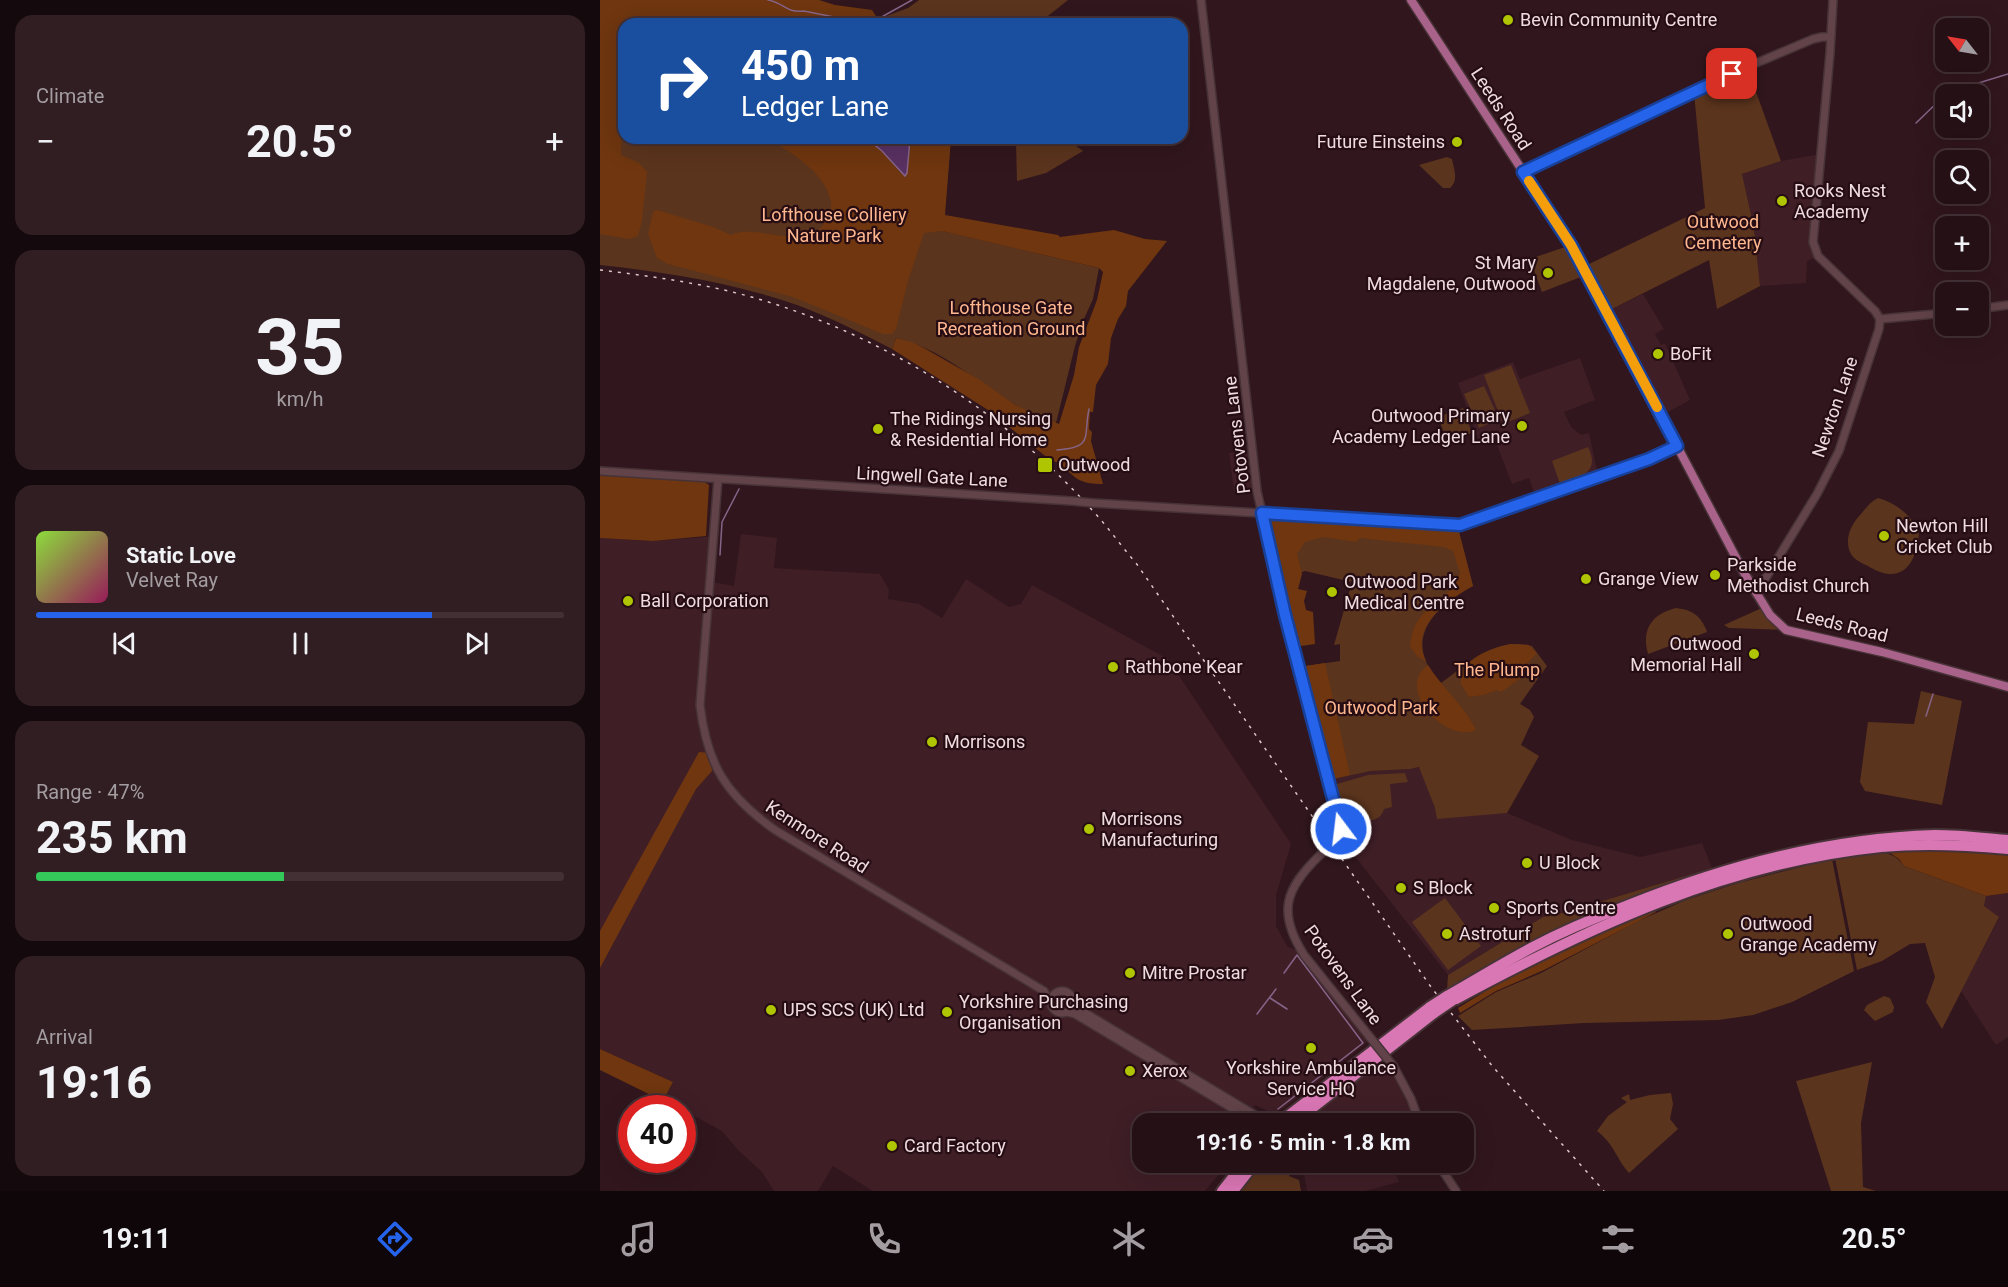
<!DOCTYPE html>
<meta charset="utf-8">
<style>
:root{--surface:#251016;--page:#311e23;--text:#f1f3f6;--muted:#a39da1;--line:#423035;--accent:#2563eb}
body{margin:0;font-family:Roboto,sans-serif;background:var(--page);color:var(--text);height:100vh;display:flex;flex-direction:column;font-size:22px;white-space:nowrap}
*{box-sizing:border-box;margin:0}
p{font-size:20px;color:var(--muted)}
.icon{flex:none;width:33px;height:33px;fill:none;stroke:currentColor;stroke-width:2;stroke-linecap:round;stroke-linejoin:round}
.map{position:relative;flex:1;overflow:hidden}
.side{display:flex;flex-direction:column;gap:15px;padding:15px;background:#14090c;width:600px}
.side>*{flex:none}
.banner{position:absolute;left:18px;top:18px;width:570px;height:126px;border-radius:18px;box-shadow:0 6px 24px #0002,0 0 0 2px var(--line);background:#1a4fa0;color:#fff;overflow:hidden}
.needle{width:39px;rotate:301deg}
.tools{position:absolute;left:1335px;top:18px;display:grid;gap:12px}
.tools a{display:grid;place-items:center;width:54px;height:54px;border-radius:12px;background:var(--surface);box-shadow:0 6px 24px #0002,0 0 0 2px var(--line);font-size:30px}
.speed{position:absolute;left:18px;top:1095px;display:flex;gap:12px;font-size:30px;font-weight:700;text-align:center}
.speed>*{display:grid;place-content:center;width:78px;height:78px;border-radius:50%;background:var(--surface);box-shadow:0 6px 24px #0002,0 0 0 2px var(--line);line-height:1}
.speed .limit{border:9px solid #d22;background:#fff;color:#111}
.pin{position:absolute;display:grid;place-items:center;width:51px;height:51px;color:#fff;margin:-26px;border-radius:12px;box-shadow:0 3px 9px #0006}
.me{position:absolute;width:66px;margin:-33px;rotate:345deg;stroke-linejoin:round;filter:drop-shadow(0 0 4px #0008)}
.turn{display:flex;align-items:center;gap:21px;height:126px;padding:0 24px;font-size:27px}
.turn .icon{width:78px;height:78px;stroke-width:2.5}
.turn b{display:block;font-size:42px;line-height:51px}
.big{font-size:45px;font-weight:700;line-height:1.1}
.side .widget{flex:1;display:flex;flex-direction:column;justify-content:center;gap:9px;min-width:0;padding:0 21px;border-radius:18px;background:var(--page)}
.side .dial{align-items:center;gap:0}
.dial b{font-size:78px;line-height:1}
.song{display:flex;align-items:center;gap:18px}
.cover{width:72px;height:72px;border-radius:9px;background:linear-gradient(135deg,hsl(90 70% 55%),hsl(330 70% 35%))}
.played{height:6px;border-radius:3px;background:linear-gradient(90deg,var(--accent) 75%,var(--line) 75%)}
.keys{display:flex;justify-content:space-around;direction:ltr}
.heat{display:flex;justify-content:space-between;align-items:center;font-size:33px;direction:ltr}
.charge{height:9px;border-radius:4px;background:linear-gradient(90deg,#34c759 47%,var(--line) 0)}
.trip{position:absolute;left:532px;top:1113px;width:342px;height:60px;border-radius:18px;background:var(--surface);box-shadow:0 6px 24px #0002,0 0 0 2px var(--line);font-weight:700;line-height:60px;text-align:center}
.tab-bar{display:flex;height:96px;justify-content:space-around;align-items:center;background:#0f0609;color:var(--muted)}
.tab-bar .icon{width:42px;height:42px}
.tab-bar .selected{color:var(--accent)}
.tab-bar b{font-size:27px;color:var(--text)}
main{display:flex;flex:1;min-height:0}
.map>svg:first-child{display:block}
.built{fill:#3f1e26}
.green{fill:#5b341d}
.forest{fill:#6f360f}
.water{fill:#593162;stroke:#866488;stroke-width:1.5}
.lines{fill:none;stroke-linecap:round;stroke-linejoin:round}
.stream{stroke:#866488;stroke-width:1.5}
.minor-casing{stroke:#473337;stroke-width:10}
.major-casing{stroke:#473337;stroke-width:11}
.highway-casing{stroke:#473337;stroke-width:14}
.minor{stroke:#614349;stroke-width:7}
.major{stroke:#a96289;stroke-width:8}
.highway{stroke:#d976b4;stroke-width:10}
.rail{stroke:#dcc8cb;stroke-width:1.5;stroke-dasharray:3 6;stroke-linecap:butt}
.minor-bridge-casing{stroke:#473337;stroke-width:10;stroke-linecap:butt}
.highway-bridge-casing{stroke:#473337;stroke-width:14;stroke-linecap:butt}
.minor-bridge{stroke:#614349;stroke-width:7}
.highway-bridge{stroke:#d976b4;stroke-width:10}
.route-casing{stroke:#184099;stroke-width:15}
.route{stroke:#2563eb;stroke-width:10}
.slow{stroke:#f59e0b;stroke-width:10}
.poi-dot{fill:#b0c502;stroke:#260d14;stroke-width:2}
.labels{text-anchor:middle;stroke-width:4.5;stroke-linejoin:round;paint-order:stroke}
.poi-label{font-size:18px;fill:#efdcdf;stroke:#260d14;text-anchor:start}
.street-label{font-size:18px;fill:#efdcdf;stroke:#260d14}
.park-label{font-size:18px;fill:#ffb78f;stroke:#260d14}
</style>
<main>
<section class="side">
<div class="widget"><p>Climate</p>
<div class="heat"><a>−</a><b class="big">20.5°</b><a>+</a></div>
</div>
<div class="widget dial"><b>35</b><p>km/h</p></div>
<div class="widget">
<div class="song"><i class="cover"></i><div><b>Static Love</b><p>Velvet Ray</p></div></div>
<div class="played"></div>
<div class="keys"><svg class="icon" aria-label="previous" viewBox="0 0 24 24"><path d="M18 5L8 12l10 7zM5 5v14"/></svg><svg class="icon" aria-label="pause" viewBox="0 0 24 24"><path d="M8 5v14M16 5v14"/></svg><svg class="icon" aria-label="next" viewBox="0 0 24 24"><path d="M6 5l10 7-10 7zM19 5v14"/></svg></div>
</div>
<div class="widget"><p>Range · 47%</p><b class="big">235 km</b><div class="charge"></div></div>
<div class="widget"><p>Arrival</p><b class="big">19:16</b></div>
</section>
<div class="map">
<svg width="1408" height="1191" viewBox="0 0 1408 1191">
<rect width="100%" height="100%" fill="#31161d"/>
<g class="built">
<path d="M1221 154 1213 236 1218 256 1207 261 1206 283 1160 286 1154 228 1142 174 1181 161Z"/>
<path d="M1043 294 1064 329 1055 334 1061 345 1065 343 1090 400 1061 416 1006 312Z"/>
<path d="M980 358 995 400 964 412 971 427 981 435 989 433 997 470 934 492 929 478 912 484 893 435 878 439 858 383 913 362 920 379Z"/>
<path d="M654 450 657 491H634L629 453Z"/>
<path d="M141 534 177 538 174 568 280 574 289 590 288 599 319 604 342 618 366 579 409 607 421 604 432 585 568 659 691 844 676 895V926L687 946 697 951 767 1042 684 1108 672 1113 655 1105 643 1122 644 1123 543 1124V1162L628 1163 605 1191H273L233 1166 218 1191H174L162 1172 138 1150 122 1131 83 1110 82 1108 63 1101 73 1082 0 1049V538L53 541 117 536 112 582 134 586Z"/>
<path d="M820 767 835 808 907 813 972 840 1040 857 1102 843 1112 868 966 912 943 917 848 975 739 836 741 833 729 780 771 771 810 769Z"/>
<path d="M1408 893V1037L1396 1045 1361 991 1399 918 1384 906 1386 896Z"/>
<path d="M776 1058 782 1061 795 1079 806 1100 815 1123 695 1124Z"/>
<path d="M702 1163H791L799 1182 765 1191H707Z"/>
</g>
<g class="green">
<path d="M0 0 273 21 308 8 319 0H468L438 24H24V138H351L343 231 499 268 493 299 483 321 475 346 456 423C442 417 426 412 413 404 375 380 340 348 296 338L292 349C261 333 230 317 197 305 134 283 66 272 0 265Z"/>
<path d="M1147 67 1181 161 1142 174 1154 228 1160 286 1117 309 1109 260 1006 312 986 275 942 292 930 259 971 245 983 267 1105 208 1094 93Z"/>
<path d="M469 141 483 151 446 173 417 181 416 143Z"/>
<path d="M847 157 852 159C854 170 859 180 850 188H843L819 165Z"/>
<path d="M911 365 930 413 903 424 884 375Z"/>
<path d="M884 386 899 419 879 428 864 394Z"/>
<path d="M863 408 872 433 847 441 838 417Z"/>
<path d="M988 447C1001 473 980 477 960 484L952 461Z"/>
<path d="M1278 498C1296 503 1313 516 1319 534 1316 566 1300 586 1268 566 1261 563 1253 559 1250 552 1244 538 1252 523 1261 514 1266 508 1271 501 1278 498Z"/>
<path d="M858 528 873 586C832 608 801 642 841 683 867 664 896 636 932 646L947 666 920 704 930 710 934 717 921 745 939 756 907 813 837 819 835 808 819 767 810 769 771 771 729 780 699 667 740 661V644L734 645 752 582 705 571 677 581 666 529Z"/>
<path d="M1164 607 1186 630 1129 628 1124 625Z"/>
<path d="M1076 608C1093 610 1101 616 1107 632L1048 654C1041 629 1052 614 1076 608Z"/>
<path d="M1321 691 1362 701 1342 805 1265 791 1260 782 1268 722 1314 724Z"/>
<path d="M805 773 808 782 790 784 792 807 784 809C781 822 765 823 754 819L741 829 730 786 768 775Z"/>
<path d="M1277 852C1289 853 1296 855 1304 866L1386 896 1384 906 1399 917 1342 1029 1326 1002 1335 977 1325 943 1310 944 1282 961 1257 970 1235 858Z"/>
<path d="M1232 859 1254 971 1192 1002 1153 1015 1118 1020 984 1023 872 1030 858 1016 896 992 941 973 1038 921 1086 900 1138 883Z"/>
<path d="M1112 868 1113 874 1057 893 847 990 848 975 943 917 966 912Z"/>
<path d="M845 898 881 946 848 970 812 922Z"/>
<path d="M1284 996 1290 998 1294 1007 1293 1012 1275 1021 1264 1010 1267 1005Z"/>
<path d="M1272 1062 1261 1123 1263 1187 1276 1191H1231L1196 1081Z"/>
<path d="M1071 1093 1073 1104 1070 1119 1078 1129 1029 1173C1015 1157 1015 1145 997 1131L1008 1116 1027 1102 1021 1098 1029 1094 1030 1100 1050 1095Z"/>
<path d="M665 1162 692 1163 690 1168 689 1176 699 1180 701 1191H639Z"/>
</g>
<g class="forest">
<path d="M0 0H219L235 5 272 10 279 21V24H24V135L21 143V155L39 163 47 172 42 221 38 236 29 239 0 234Z"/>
<path d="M168 138H266L282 151 301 174 307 173 310 139 307 138H351L345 215 458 235 460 237 514 230 545 239 567 241 528 291 526 306 518 319 511 338 508 364 496 385 493 412H490L489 429 492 432 491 441 503 484C469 485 474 468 449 459L388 410 292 349 296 338 312 342 324 348 380 380 415 405 459 424 474 375 479 347 497 300 503 272 499 268 342 231 324 233 308 281 296 329 292 334H283L193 297 68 264 57 258 48 234 53 212 57 210 113 227 131 235C156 222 210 255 226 220 228 214 232 209 231 203 227 173 191 153 168 138Z"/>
<path d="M0 475 101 480 109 485 106 536 53 541 0 538Z"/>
<path d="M662 513 854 524 858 528 873 586C847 600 809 627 826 661L818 657 810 647C811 639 812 631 816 624 829 602 850 599 860 573L853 551 844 547 760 538 756 542 724 537 705 542 697 554 702 574 698 589 707 591 704 601 706 610 713 612 715 644 694 647Z"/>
<path d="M910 644 928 645 937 653 920 671 925 675 901 692 897 690 883 695 869 697 861 684C859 659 889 649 910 644Z"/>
<path d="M725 663 750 775 729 780 699 667Z"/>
<path d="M828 665C842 688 864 705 876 730 847 744 794 689 828 665Z"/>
<path d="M99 752 110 753 112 771 96 789 0 968V931Z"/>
<path d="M1281 847 1408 849V893L1386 896 1304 866 1299 859 1290 853 1277 852Z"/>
<path d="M1053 909 1056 912 944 970 896 991 860 1013 858 1008C920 969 985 937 1053 909Z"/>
<path d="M0 1049 73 1082 63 1101 0 1070Z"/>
</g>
<path class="water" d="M266 138 310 139 307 173 305 176 282 151Z"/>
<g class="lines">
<g class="stream">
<path d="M168 0C185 3 185 13 204 11L269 24 312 0"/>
<path d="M1346 94 1355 86 1372 85 1408 74"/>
<path d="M1316 123 1345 95"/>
<path d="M457 450C494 447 483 438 489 409"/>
<path d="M120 555 122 522 139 489"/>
<path d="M1326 716 1333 694"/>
<path d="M670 998 687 1009"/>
<path d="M657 1014 676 989"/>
<path d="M678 1109 763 1043 697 955 684 973"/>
</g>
<g class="minor-casing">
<g id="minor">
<path d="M601 0 657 491 685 615 741 829 739 836"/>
<path d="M1233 0 1230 53 1213 242 1218 256 1275 311 1280 319"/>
<path d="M923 172 1147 67 1213 39 1222 37H1230"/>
<path d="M1378 309 1408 305"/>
<path d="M1280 319 1346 313"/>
<path d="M0 471 472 501"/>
<path d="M118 479 100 705C107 765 126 795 175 830L444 991 450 1003"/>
<path d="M493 503 860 525 1049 459 1077 446"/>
<path d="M1156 594 1217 494 1239 451 1279 329 1280 319"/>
<path d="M720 855C685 889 677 912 704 955L769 1036"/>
<circle cx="462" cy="1002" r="11"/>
<path d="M473 1004 477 1008 660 1118 670 1122"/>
<path d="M467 1012 475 1014 630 1107 652 1124"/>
<path d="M794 1067 811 1099 820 1124"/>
<path d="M837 1162 856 1191"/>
</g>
</g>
<g class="major-casing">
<path id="major" d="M811 0 971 245 1143 571 1170 615 1186 630 1282 652 1408 687"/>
</g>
<g class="highway-casing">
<g id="highway">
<path d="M847 996C875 980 903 963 931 948 961 932 994 918 1026 906 1125 866 1228 838 1335 835 1359 835 1384 838 1408 840"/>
<path d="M856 999C992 926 1126 863 1281 847 1323 843 1366 845 1408 849"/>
<path d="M680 1122 830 1007"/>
<path d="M667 1124 675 1121 682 1124"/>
<path d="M695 1124 697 1120 834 1013"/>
<path d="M622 1191 645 1162"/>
<path d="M633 1191 656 1162"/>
</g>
</g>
<use href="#minor" class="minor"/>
<use href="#major" class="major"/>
<use href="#highway" class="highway"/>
<path class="rail" d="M0 270C50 276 100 283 148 296 278 332 403 410 492 510 508 527 521 546 536 563L831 987 893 1067 1004 1191"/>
<g class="minor-bridge-casing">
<g id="minor-bridge">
<path d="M472 501 493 503"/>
<path d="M720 855 739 836"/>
<path d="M769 1036 794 1067"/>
</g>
</g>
<g class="highway-bridge-casing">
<g id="highway-bridge">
<path d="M830 1007 847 996"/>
<path d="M834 1013 853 1000"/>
</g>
</g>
<use href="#minor-bridge" class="minor-bridge"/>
<use href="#highway-bridge" class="highway-bridge"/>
</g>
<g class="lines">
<g class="route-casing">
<path id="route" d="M741 829 685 615 662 513 860 525 1049 459 1077 446 971 245 923 172 1132 74"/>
</g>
<use href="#route" class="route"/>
<path class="slow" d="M929 181 971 245 1057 407"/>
</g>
<g class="poi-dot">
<circle cx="908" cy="20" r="6"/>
<circle cx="857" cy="142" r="6"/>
<circle cx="1182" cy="201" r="6"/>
<circle cx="948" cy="273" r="6"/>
<circle cx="1058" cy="354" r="6"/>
<circle cx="922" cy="426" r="6"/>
<circle cx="278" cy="429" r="6"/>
<rect x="437" y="457" width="16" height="16" rx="3"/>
<circle cx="1284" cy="536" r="6"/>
<circle cx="1115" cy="575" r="6"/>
<circle cx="986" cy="579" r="6"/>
<circle cx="732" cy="592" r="6"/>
<circle cx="28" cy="601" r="6"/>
<circle cx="1154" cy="654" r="6"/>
<circle cx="513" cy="667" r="6"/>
<circle cx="332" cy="742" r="6"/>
<circle cx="489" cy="829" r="6"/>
<circle cx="927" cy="863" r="6"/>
<circle cx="801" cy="888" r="6"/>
<circle cx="894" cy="908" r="6"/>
<circle cx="847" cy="934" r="6"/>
<circle cx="1128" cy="934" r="6"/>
<circle cx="530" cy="973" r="6"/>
<circle cx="171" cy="1010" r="6"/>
<circle cx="347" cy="1012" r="6"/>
<circle cx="711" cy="1048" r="6"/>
<circle cx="530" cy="1071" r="6"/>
<circle cx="292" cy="1146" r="6"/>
</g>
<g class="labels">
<g class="poi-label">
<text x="920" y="26">Bevin Community Centre</text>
<text x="845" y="148" text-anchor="end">Future Einsteins</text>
<text x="1194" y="197">Rooks Nest<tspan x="1194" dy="21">Academy</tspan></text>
<text x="936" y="269" text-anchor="end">St Mary<tspan x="936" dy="21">Magdalene, Outwood</tspan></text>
<text x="1070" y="360">BoFit</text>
<text x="910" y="422" text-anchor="end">Outwood Primary<tspan x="910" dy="21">Academy Ledger Lane</tspan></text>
<text x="290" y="425">The Ridings Nursing<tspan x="290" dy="21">&amp; Residential Home</tspan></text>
<text x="458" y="471">Outwood</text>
<text x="1296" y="532">Newton Hill<tspan x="1296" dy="21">Cricket Club</tspan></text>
<text x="1127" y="571">Parkside<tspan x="1127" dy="21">Methodist Church</tspan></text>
<text x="998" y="585">Grange View</text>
<text x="744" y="588">Outwood Park<tspan x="744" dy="21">Medical Centre</tspan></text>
<text x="40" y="607">Ball Corporation</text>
<text x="1142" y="650" text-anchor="end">Outwood<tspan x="1142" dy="21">Memorial Hall</tspan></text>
<text x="525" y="673">Rathbone Kear</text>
<text x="344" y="748">Morrisons</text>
<text x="501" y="825">Morrisons<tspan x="501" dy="21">Manufacturing</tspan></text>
<text x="939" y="869">U Block</text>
<text x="813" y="894">S Block</text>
<text x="906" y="914">Sports Centre</text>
<text x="1140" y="930">Outwood<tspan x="1140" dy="21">Grange Academy</tspan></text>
<text x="859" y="940">Astroturf</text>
<text x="542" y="979">Mitre Prostar</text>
<text x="359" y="1008">Yorkshire Purchasing<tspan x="359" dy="21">Organisation</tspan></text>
<text x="183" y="1016">UPS SCS (UK) Ltd</text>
<text x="711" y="1074" text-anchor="middle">Yorkshire Ambulance<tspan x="711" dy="21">Service HQ</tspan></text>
<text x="542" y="1077">Xerox</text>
<text x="304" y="1152">Card Factory</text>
</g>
<g class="street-label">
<text transform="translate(901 109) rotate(57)" y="6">Leeds Road</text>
<text transform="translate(1235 407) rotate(-71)" y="6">Newton Lane</text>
<text transform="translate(637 435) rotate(-97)" y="6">Potovens Lane</text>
<text transform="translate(332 477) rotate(3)" y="6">Lingwell Gate Lane</text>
<text transform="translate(1242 625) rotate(14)" y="6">Leeds Road</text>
<text transform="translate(217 837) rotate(33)" y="6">Kenmore Road</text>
<text transform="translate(743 975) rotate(54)" y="6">Potovens Lane</text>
</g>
<g class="park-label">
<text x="234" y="221">Lofthouse Colliery<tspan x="234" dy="21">Nature Park</tspan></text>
<text x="1123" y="228">Outwood<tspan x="1123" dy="21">Cemetery</tspan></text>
<text x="411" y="314">Lofthouse Gate<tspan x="411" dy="21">Recreation Ground</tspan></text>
<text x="897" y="676">The Plump</text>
<text x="781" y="714">Outwood Park</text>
</g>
</g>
</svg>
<div class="tools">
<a><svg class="needle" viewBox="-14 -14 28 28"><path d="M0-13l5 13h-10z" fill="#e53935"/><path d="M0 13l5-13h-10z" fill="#a39da1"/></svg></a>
<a><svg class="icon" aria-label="sound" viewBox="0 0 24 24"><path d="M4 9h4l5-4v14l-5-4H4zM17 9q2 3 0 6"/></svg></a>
<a><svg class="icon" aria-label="search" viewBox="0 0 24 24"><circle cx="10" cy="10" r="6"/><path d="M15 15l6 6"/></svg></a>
<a>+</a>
<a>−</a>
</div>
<div class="speed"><div class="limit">40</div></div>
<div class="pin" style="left:1132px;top:74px;background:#d93025"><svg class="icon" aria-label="arrive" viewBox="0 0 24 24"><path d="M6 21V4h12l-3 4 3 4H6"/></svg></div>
<svg class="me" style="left:741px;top:829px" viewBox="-20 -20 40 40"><circle r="17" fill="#2563eb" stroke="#fff" stroke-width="3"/><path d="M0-11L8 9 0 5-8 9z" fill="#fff"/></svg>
<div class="trip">19:16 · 5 min · 1.8 km</div>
<div class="banner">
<div class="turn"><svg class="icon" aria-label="right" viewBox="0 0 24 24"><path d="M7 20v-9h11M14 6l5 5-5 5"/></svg><div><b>450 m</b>Ledger Lane</div></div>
</div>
</div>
</main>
<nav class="tab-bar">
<b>19:11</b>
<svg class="icon selected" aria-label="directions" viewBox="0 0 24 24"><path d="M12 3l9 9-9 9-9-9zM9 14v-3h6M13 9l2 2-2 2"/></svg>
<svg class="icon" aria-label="music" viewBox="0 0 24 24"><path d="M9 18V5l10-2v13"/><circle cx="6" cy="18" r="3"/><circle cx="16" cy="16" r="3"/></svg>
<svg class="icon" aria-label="phone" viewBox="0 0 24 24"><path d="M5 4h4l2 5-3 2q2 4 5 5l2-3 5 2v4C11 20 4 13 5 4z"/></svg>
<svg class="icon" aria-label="climate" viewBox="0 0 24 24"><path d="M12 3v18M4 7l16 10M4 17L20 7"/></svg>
<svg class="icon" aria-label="car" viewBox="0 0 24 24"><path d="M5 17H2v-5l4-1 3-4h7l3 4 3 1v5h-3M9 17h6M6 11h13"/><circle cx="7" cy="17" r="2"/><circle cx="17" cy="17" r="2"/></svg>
<svg class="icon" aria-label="filters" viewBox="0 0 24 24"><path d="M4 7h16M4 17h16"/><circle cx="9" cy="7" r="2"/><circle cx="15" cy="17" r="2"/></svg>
<b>20.5°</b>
</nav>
